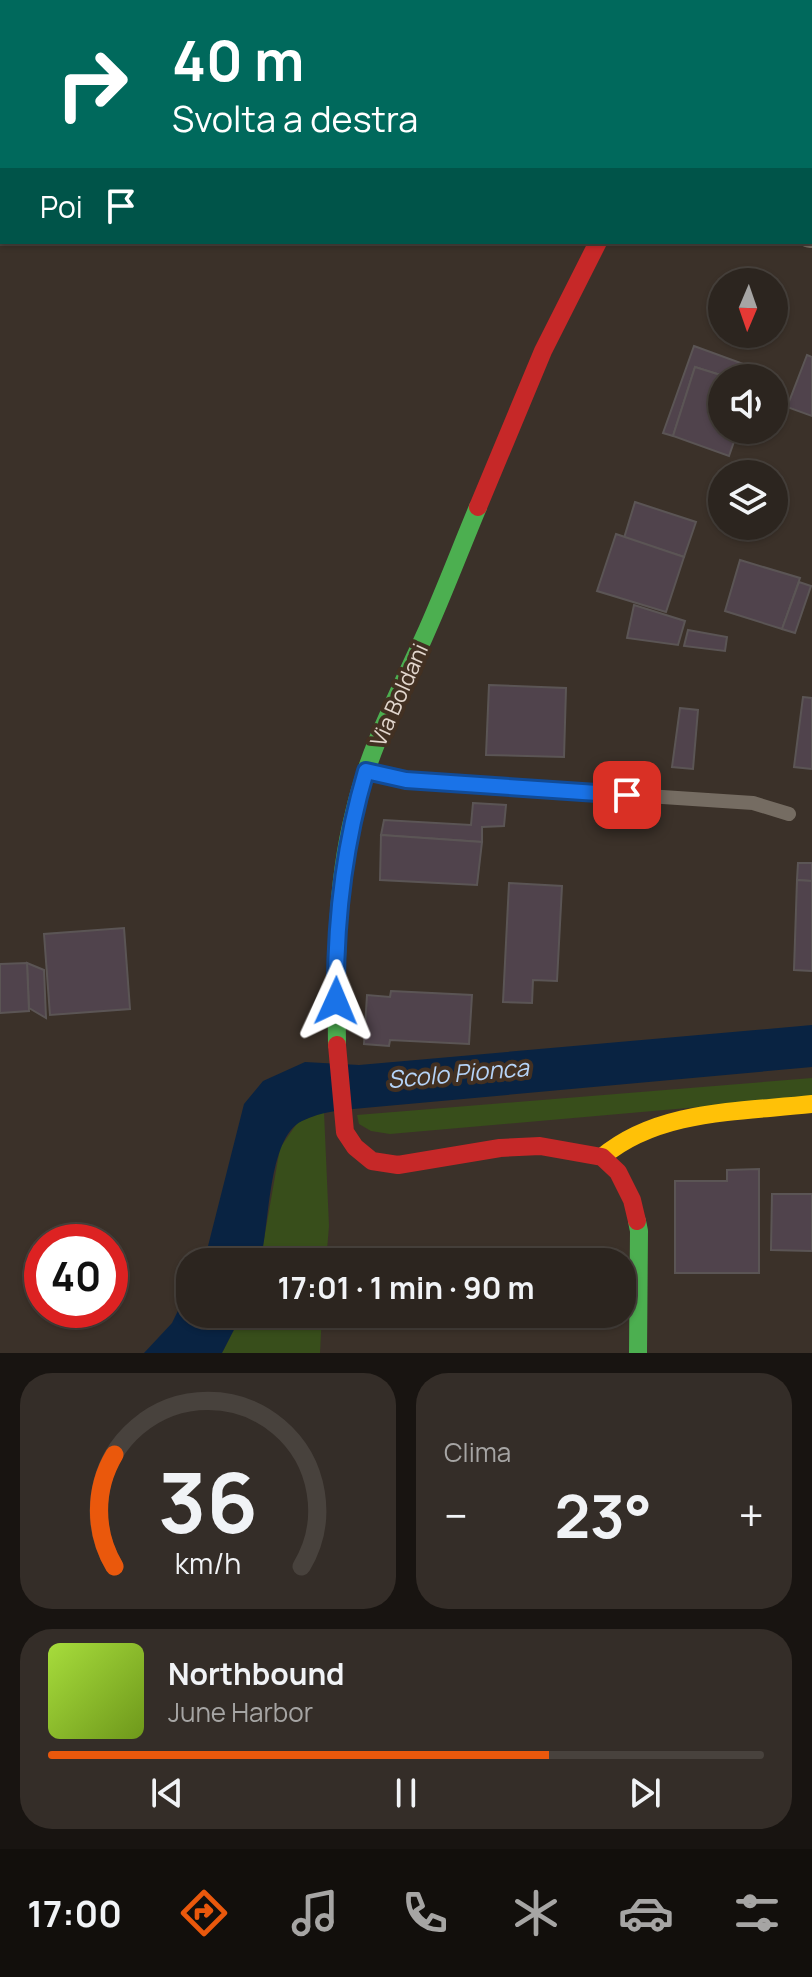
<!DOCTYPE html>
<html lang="it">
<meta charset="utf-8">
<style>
:root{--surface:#2c251f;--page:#342d28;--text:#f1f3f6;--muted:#a6a5a4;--line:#48423d;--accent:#ea580c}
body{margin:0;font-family:Manrope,sans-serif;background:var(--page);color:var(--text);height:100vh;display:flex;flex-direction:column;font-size:30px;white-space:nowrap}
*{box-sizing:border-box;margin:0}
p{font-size:26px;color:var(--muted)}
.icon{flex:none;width:44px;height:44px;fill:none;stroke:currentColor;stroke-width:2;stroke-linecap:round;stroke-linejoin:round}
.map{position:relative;height:1353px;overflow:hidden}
.details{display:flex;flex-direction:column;gap:20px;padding:20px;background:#181411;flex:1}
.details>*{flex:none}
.banner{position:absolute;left:0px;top:0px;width:812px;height:244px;box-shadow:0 2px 6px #0004,0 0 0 2px var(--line);background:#00695c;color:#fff;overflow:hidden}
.needle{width:52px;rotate:182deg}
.tools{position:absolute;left:708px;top:268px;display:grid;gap:16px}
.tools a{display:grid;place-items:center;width:80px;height:80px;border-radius:50%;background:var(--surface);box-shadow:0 2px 6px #0004,0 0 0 2px var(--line);font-size:40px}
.speed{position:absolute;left:24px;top:1224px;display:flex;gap:16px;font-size:40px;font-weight:700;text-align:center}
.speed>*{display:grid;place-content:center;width:104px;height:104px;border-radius:50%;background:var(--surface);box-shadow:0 2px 6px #0004,0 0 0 2px var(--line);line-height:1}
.speed .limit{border:12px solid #d22;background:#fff;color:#111}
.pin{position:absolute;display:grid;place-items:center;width:68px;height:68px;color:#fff;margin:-34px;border-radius:16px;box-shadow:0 4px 12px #0006}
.me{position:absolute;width:88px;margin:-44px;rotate:1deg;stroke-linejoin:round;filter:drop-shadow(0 0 6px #0008)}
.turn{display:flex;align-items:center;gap:28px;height:168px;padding:0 40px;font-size:36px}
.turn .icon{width:104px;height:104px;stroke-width:2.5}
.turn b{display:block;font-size:56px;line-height:68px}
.then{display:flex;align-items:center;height:76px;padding:0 40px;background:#0003;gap:16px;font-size:30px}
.big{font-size:60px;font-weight:700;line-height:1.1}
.details .widget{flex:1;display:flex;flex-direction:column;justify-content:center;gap:12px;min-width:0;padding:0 28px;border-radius:32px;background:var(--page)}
.details .dial{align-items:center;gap:0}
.dial svg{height:208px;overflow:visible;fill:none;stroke:var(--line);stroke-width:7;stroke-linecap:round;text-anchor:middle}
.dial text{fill:var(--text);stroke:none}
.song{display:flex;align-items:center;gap:24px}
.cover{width:96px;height:96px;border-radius:12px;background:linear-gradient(135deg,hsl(80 70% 55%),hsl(80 70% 35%))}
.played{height:8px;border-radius:4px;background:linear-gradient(90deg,var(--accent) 70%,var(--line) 70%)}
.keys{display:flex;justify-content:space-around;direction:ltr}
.heat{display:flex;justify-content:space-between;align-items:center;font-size:44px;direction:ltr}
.details .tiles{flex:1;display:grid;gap:20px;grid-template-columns:1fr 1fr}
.widget:last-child{grid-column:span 2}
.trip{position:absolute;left:176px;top:1248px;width:460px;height:80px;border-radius:32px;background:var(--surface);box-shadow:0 2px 6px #0004,0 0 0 2px var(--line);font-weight:700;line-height:80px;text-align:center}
.dock{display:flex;height:128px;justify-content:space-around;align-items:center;background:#120f0c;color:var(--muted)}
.dock .icon{width:56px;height:56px}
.dock .selected{color:var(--accent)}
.dock b{font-size:36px;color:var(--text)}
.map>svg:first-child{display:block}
.green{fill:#384e1b}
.water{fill:#092342}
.building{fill:#50434c;stroke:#5b5555;stroke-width:2}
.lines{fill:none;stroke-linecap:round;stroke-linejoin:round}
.lane{stroke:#756c62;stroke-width:14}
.street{stroke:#756c62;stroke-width:30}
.fast{stroke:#4caf50;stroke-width:18}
.slow{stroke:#ffc107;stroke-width:18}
.jam{stroke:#c62828;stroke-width:18}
.route-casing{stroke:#114b97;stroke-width:20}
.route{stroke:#1a73e8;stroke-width:14}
.labels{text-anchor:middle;stroke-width:8;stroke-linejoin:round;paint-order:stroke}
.street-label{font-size:22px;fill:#e2d6cd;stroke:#423022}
.water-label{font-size:24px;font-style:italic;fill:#b5d3f7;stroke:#423022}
</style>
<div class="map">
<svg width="812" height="1353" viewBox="0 0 812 1353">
<rect width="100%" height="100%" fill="#3b3129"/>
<g class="green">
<path d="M812 1078V1097L390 1134 371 1131 359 1124 357 1115Z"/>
<path d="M324 1112 329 1226 326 1262H260L280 1148 298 1122Z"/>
<path d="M242 1314H322L320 1353H222Z"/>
</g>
<g class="water">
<path d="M812 1025V1067L364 1108C343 1110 322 1111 302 1121 267 1138 270 1227 260 1262H202L207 1250 244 1104 263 1081 305 1062 359 1065Z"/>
<path d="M190 1286V1314H242L222 1353H144L172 1323Z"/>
</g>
<g class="building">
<path d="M694 346 760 370 757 378H730L695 367 673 436 663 433Z"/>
<path d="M807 355 812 357V416L787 407Z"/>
<path d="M695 367 730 378H722V430H738L729 456 673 436Z"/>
<path d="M635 502 696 522 684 557 624 538Z"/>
<path d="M616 534 684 557 666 612 597 591Z"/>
<path d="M740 560 800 578 782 629 725 611Z"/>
<path d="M799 582 811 586 795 633 782 629Z"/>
<path d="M634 605 685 621 678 645 627 638Z"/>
<path d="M688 630 727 637 725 651 684 646Z"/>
<path d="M489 685 566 688 564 757 486 755Z"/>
<path d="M803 697 812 698V769L794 767Z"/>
<path d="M680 708 698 710 693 769 672 767Z"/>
<path d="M473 803 506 805 504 826 482 827V842L381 835 384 820 471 825Z"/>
<path d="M381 835 482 842 477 885 380 880Z"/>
<path d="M798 863H812V881L797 880Z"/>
<path d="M797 880 812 881V971L794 970Z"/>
<path d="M509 883 562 886 557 981 533 980 532 1003 503 1002Z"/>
<path d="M124 928 130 1009 50 1015 44 934Z"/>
<path d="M27 963 44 970 46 1018 29 1008Z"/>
<path d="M27 963 29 1011 0 1013V964Z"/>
<path d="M391 991 472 995 469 1044 390 1040 389 1046 364 1044 367 995 390 997Z"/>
<path d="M759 1169V1273H675V1181H727V1170Z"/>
<path d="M772 1194H812V1251L771 1250Z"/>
</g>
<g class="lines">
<path class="lane" d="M369 772 406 780 753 803 789 814"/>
<path class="street" d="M810 233H812"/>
<g class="fast">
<path d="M337 1045C336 968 335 888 354 813 368 751 398 695 424 637 443 595 460 550 478 507"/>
<path d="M637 1221 639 1231 638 1353"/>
</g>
<g class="slow">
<path d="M760 2 761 0"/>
<path d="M602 1157C659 1109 741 1112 812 1104"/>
</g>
<g class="jam">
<path d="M478 507 543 351 598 242"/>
<path d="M337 1045 345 1132 355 1147 372 1161 398 1165 500 1148 540 1146 602 1157 618 1172 632 1200 637 1221"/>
</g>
</g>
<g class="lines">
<g class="route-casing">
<path id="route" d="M336 1001C335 923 344 845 366 771L406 780 627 795"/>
</g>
<use href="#route" class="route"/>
</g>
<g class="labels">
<g class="street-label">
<text transform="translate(399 695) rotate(-66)" y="8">Via Boldani</text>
</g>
<g class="water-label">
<text transform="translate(458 1074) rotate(-5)" y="8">Scolo Pionca</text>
</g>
</g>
</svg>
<div class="tools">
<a><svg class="needle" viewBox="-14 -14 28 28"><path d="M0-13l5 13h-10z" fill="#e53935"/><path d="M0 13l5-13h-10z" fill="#a6a5a4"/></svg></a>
<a><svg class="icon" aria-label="sound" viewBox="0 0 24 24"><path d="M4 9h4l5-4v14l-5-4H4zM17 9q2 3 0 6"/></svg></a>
<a><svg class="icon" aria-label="layers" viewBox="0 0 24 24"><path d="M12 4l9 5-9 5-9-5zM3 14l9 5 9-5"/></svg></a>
</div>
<div class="speed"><div class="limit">40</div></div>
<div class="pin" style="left:627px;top:795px;background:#d93025"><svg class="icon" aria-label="arrive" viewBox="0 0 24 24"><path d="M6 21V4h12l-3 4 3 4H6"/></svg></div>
<svg class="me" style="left:336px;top:1001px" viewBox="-20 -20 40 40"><path d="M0-17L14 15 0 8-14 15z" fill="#1a73e8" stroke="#fff" stroke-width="4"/></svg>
<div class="trip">17:01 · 1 min · 90 m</div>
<div class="banner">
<div class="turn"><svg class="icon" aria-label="right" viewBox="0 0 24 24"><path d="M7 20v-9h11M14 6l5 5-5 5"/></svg><div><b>40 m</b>Svolta a destra</div></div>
<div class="then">Poi<svg class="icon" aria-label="arrive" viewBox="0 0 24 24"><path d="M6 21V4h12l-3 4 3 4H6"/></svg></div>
</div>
</div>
<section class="details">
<div class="tiles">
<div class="widget dial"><svg viewBox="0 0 100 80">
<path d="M14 69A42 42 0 1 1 86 69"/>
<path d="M14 69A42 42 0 0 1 14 26" stroke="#ea580c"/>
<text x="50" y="56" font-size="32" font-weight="700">36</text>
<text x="50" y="72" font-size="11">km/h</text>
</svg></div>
<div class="widget"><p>Clima</p>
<div class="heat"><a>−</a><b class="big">23°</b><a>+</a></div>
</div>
<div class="widget">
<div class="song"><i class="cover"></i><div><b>Northbound</b><p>June Harbor</p></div></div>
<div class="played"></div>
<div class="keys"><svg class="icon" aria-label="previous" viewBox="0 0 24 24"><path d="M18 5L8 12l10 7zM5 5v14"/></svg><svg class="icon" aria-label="pause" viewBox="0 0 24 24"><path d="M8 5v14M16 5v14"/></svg><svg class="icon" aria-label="next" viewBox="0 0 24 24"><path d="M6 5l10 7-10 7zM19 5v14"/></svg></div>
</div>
</div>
</section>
<nav class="dock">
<b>17:00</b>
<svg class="icon selected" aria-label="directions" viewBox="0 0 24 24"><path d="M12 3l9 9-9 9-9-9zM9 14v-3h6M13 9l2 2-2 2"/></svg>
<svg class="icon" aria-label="music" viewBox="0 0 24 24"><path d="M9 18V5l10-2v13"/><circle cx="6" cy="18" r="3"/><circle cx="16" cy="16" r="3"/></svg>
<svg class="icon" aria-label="phone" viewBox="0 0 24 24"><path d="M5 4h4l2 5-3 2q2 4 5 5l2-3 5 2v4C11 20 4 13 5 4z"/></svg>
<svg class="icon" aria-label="climate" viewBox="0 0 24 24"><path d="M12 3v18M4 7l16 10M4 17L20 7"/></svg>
<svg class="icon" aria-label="car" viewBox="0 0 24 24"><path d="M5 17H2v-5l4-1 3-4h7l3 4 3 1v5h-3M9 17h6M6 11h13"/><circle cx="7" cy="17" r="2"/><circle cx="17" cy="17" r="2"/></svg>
<svg class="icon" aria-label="filters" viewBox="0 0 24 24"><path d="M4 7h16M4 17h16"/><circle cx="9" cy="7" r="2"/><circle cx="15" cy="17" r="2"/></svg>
</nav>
